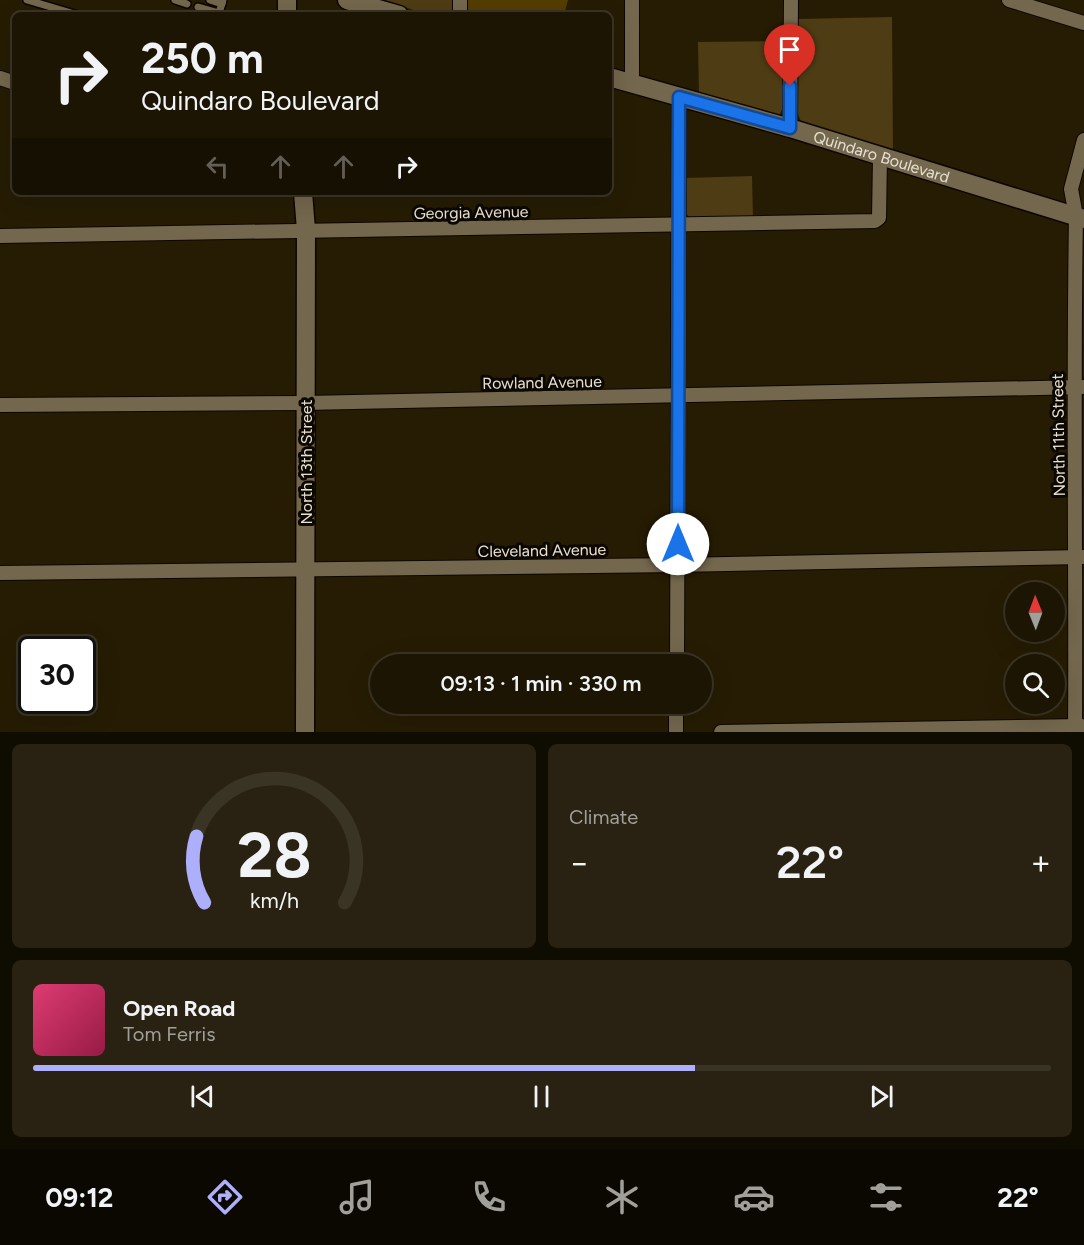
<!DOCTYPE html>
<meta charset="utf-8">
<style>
:root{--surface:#1c1503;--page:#292212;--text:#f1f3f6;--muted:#a09f9a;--line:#3a3425;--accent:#adaffb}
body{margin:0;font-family:Figtree,sans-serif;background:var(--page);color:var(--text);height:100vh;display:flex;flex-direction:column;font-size:22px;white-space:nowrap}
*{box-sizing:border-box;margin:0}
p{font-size:20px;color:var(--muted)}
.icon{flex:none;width:33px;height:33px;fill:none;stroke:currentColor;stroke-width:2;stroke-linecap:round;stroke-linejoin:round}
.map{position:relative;height:732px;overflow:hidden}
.panel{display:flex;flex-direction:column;gap:12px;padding:12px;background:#0f0c02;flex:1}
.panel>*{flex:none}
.banner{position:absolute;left:12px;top:12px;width:600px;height:183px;border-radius:9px;box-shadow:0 6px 24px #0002,0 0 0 2px var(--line);background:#1c1503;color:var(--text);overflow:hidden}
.needle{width:39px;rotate:359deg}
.fabs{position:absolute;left:1005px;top:582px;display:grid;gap:12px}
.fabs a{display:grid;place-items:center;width:60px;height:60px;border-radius:50%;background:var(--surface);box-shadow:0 6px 24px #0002,0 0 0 2px var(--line);font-size:30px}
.speed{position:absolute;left:18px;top:636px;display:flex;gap:12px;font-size:30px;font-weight:700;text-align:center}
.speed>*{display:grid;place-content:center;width:78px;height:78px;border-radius:50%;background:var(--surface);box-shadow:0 6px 24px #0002,0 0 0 2px var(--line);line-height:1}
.speed .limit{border:3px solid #111;border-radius:9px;background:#fff;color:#111}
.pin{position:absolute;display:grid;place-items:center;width:51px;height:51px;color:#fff;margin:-62px -26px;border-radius:50% 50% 50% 0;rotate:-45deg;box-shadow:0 0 6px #0007}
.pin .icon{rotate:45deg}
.me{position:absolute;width:66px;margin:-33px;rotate:0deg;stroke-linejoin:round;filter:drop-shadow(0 0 4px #0008)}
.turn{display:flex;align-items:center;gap:21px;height:126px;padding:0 30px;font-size:27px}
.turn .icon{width:78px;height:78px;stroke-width:2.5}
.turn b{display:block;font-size:42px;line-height:51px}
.lanes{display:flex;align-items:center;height:57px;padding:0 30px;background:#0003;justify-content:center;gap:30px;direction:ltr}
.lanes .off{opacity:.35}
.big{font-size:45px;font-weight:600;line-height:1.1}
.panel .tile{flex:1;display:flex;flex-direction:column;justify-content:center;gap:9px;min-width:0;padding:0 21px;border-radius:9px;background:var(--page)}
.panel .dial{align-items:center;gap:0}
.dial svg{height:156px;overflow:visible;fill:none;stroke:var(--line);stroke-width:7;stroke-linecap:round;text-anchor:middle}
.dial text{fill:var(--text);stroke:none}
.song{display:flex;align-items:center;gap:18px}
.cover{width:72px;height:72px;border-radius:9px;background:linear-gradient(135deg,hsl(340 70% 55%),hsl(340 70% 35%))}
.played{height:6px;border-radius:3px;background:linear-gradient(90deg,var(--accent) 65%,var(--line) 65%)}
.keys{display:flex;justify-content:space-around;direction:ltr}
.heat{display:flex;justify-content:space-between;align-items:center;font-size:33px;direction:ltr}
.panel .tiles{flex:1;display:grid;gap:12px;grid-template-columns:1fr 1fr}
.tile:last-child{grid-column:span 2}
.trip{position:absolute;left:370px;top:654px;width:342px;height:60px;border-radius:30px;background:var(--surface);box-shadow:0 6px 24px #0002,0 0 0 2px var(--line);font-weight:600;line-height:60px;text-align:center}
.tabs{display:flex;height:96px;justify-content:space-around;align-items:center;background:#0b0801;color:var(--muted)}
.tabs .icon{width:42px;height:42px}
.tabs .active{color:var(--accent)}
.tabs b{font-size:27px;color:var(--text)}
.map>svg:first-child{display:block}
.green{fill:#4e3c14}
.forest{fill:#543d00}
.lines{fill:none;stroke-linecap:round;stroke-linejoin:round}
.lane-casing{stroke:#0f0600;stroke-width:10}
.street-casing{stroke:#0f0600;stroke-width:16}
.secondary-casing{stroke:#0f0600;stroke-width:21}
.lane{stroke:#73674d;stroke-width:7}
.street{stroke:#73674d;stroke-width:14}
.secondary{stroke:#73674d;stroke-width:18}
.route-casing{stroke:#114b97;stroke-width:15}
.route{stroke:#1a73e8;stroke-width:10}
.labels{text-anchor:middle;stroke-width:6;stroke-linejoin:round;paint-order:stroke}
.street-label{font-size:16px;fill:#e8e0d2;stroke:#0b0701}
</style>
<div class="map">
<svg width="1084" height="732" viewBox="0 0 1084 732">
<rect width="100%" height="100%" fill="#261c04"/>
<g class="green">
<path d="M384 0H454L452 14C431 20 405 6 384 0Z"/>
<path d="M892 17 893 152 802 124 798 114V19Z"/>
<path d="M783 41V107L780 114 774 116 699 94 698 42Z"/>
<path d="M752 176 753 218H691L687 215 686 178Z"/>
</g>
<path class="forest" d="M467 0H568L564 15H467Z"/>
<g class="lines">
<g class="lane-casing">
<g id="lane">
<path d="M27 0 78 15"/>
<path d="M175 0 187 4"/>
<path d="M210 0 222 4"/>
<path d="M198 7 219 13 223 0"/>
</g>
</g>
<g class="street-casing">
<g id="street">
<path d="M1009 0 1084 23"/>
<path d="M460 15V0"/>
<path d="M0 78 15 83"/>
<path d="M632 84V0"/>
<path d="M790 128 791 0"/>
<path d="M0 236 875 221 879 218 880 157"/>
<path d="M0 405 305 403 1084 387"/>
<path d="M0 573 678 565 1084 557"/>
<path d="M677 664 679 97"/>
<path d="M676 732V704"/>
<path d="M721 732 1082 726"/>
<path d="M1075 732C1076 560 1073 388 1076 216L1071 189 1084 140"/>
</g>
</g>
<g class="secondary-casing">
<g id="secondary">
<path d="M347 0 399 15"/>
<path d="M287 15V0"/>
<path id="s1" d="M609 77 790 128 1084 219"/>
<path d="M303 192 306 230 305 732"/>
</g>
</g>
<use href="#lane" class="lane"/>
<use href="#street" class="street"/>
<use href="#secondary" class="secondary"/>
</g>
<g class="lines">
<g class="route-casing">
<path id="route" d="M678 544 679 97 790 128V86"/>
</g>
<use href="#route" class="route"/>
</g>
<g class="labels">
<g class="street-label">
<text dy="6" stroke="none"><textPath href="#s1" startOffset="284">Quindaro Boulevard</textPath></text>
<text transform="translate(471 212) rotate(-1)" y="6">Georgia Avenue</text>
<text transform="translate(542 382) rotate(-1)" y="6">Rowland Avenue</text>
<text transform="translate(1058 435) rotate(-91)" y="6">North 11th Street</text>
<text transform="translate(306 462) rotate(-90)" y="6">North 13th Street</text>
<text transform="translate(542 550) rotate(-1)" y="6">Cleveland Avenue</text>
</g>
</g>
</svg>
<div class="fabs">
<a><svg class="needle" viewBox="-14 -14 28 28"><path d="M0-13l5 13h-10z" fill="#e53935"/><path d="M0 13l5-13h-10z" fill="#a09f9a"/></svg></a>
<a><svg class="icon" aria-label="search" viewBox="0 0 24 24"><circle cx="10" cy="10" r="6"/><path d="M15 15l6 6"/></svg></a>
</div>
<div class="speed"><div class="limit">30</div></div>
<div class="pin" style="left:790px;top:86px;background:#d93025"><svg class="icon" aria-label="arrive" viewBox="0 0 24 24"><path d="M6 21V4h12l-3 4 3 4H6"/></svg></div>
<svg class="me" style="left:678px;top:544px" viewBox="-20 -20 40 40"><circle r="19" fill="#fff"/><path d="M0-13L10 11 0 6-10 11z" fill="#1a73e8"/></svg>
<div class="trip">09:13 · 1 min · 330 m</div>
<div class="banner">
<div class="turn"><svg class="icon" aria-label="right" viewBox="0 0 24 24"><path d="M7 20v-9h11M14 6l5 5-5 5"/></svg><div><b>250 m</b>Quindaro Boulevard</div></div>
<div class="lanes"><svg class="icon off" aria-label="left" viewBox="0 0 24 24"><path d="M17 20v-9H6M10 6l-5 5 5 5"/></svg><svg class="icon off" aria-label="ahead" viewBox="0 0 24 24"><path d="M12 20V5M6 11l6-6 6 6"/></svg><svg class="icon off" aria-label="ahead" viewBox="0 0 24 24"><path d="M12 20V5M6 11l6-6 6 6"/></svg><svg class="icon" aria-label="right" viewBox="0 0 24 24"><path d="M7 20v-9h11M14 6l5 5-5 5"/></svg></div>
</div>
</div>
<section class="panel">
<div class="tiles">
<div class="tile dial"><svg viewBox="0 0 100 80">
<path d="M14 69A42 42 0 1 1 86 69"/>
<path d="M14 69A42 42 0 0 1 10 35" stroke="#adaffb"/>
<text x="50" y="56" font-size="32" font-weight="700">28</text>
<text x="50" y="72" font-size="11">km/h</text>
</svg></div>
<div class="tile"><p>Climate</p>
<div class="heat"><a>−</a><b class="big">22°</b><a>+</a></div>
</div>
<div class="tile">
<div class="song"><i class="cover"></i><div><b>Open Road</b><p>Tom Ferris</p></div></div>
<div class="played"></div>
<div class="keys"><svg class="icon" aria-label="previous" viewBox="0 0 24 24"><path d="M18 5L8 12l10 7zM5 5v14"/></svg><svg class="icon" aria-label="pause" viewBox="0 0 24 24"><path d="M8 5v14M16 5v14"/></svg><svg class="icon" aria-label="next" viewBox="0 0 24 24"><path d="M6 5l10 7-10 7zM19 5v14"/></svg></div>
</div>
</div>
</section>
<nav class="tabs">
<b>09:12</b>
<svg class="icon active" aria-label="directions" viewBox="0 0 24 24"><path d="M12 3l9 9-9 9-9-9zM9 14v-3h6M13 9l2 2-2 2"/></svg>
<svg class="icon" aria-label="music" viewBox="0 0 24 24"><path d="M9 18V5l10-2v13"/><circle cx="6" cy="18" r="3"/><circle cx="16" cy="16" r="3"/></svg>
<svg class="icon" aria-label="phone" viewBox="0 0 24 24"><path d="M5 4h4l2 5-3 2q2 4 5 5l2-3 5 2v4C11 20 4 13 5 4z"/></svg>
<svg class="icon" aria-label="climate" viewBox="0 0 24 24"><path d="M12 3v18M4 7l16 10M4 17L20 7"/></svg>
<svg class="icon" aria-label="car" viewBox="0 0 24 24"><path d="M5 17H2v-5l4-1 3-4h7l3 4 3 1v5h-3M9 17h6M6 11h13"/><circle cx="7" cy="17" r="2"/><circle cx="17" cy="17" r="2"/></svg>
<svg class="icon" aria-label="filters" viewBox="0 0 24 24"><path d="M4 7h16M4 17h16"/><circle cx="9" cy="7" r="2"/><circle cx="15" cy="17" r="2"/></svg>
<b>22°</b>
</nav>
